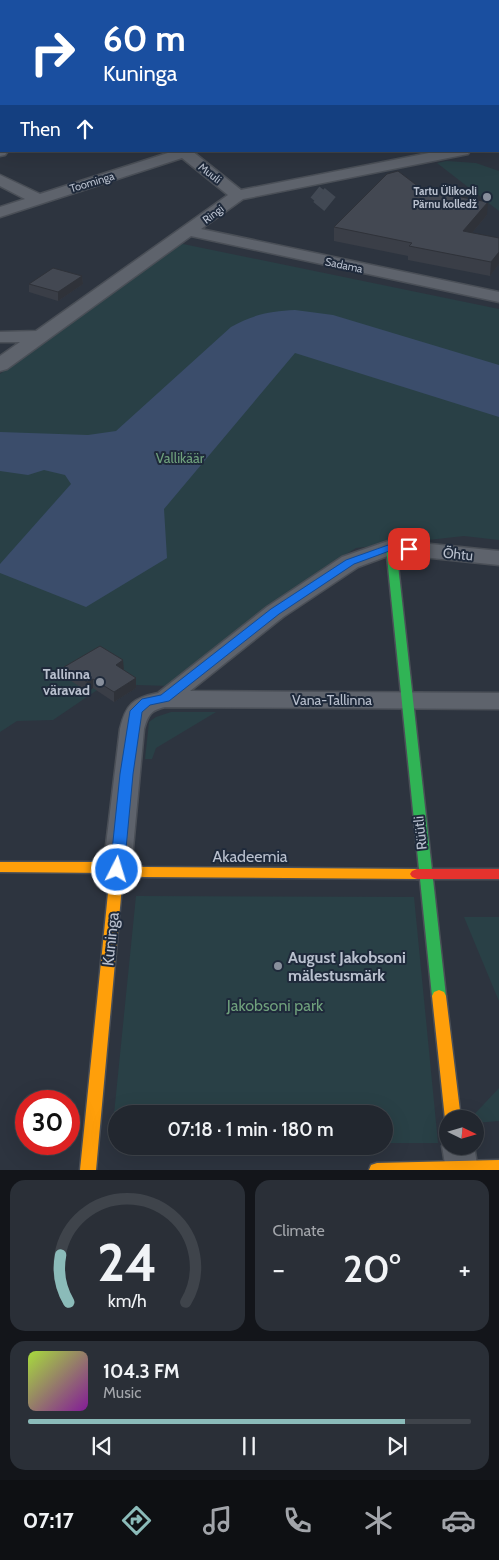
<!DOCTYPE html>
<meta charset="utf-8">
<style>
:root{--surface:#22272f;--page:#2a2f37;--text:#f1f3f6;--muted:#a2a5aa;--line:#3f444b;--accent:#8bbbb9}
body{margin:0;font-family:Cabin,sans-serif;background:var(--page);color:var(--text);height:100vh;display:flex;flex-direction:column;font-size:19px;white-space:nowrap}
*{box-sizing:border-box;margin:0}
p{font-size:16px;color:var(--muted)}
.icon{flex:none;width:28px;height:28px;fill:none;stroke:currentColor;stroke-width:2;stroke-linecap:round;stroke-linejoin:round}
.map{position:relative;height:1170px;overflow:hidden}
.sheet{display:flex;flex-direction:column;gap:10px;padding:10px;background:#13151a;flex:1}
.sheet>*{flex:none}
.hud{position:absolute;left:0px;top:0px;width:500px;height:152px;box-shadow:0 5px 20px #0002,0 0 0 1px var(--line);background:#1a4fa0;color:#fff;overflow:hidden}
.needle{width:32px;rotate:95deg}
.buttons{position:absolute;left:439px;top:1110px;display:grid;gap:10px}
.buttons a{display:grid;place-items:center;width:45px;height:45px;border-radius:50%;background:var(--surface);box-shadow:0 5px 20px #0002,0 0 0 1px var(--line);font-size:25px}
.speed{position:absolute;left:15px;top:1090px;display:flex;gap:10px;font-size:25px;font-weight:700;text-align:center}
.speed>*{display:grid;place-content:center;width:65px;height:65px;border-radius:50%;background:var(--surface);box-shadow:0 5px 20px #0002,0 0 0 1px var(--line);line-height:1}
.speed .limit{border:8px solid #d22;background:#fff;color:#111}
.pin{position:absolute;display:grid;place-items:center;width:42px;height:42px;color:#fff;margin:-21px;border-radius:10px;box-shadow:0 2px 8px #0006}
.me{position:absolute;width:55px;margin:-28px;rotate:5deg;stroke-linejoin:round;filter:drop-shadow(0 0 4px #0008)}
.turn{display:flex;align-items:center;gap:18px;height:105px;padding:0 20px;font-size:22px}
.turn .icon{width:65px;height:65px;stroke-width:2.5}
.turn b{display:block;font-size:35px;line-height:42px}
.then{display:flex;align-items:center;height:48px;padding:0 20px;background:#0003;gap:10px;font-size:19px}
.big{font-size:38px;font-weight:600;line-height:1.1}
.sheet .card{flex:1;display:flex;flex-direction:column;justify-content:center;gap:8px;min-width:0;padding:0 18px;border-radius:15px;background:var(--page)}
.sheet .dial{align-items:center;gap:0}
.dial svg{height:130px;overflow:visible;fill:none;stroke:var(--line);stroke-width:7;stroke-linecap:round;text-anchor:middle}
.dial text{fill:var(--text);stroke:none}
.song{display:flex;align-items:center;gap:15px}
.cover{width:60px;height:60px;border-radius:8px;background:linear-gradient(135deg,hsl(80 70% 55%),hsl(290 70% 35%))}
.played{height:5px;border-radius:2px;background:linear-gradient(90deg,var(--accent) 85%,var(--line) 85%)}
.keys{display:flex;justify-content:space-around;direction:ltr}
.heat{display:flex;justify-content:space-between;align-items:center;font-size:28px;direction:ltr}
.sheet .tiles{flex:1;display:grid;gap:10px;grid-template-columns:1fr 1fr}
.card:last-child{grid-column:span 2}
.trip{position:absolute;left:108px;top:1105px;width:285px;height:50px;border-radius:25px;background:var(--surface);box-shadow:0 5px 20px #0002,0 0 0 1px var(--line);font-weight:600;line-height:50px;text-align:center}
.menu{display:flex;height:80px;justify-content:space-around;align-items:center;background:#0e1013;color:var(--muted)}
.menu .icon{width:35px;height:35px}
.menu .active{color:var(--accent)}
.menu b{font-size:22px;color:var(--text)}
.map>svg:first-child{display:block}
.green{fill:#294046}
.water{fill:#3b4d6b}
.lines{fill:none;stroke-linecap:round;stroke-linejoin:round}
.street-tunnel-far1{stroke:#424954;stroke-width:14;stroke-dasharray:14 7;stroke-linecap:butt}
.street-tunnel{stroke:#424954;stroke-width:18;stroke-dasharray:18 9;stroke-linecap:butt}
.street-casing{stroke:#4a4f57;stroke-width:3}
.fast-casing{stroke:#4a4f57;stroke-width:3}
.slow-casing{stroke:#4a4f57;stroke-width:3}
.jam-casing{stroke:#4a4f57;stroke-width:3}
.street{fill:#5e636c;fill-rule:evenodd}
.fast{fill:#30b455;fill-rule:evenodd}
.slow{fill:#ff9f0a;fill-rule:evenodd}
.jam{fill:#e5322d;fill-rule:evenodd}
.wall{fill:#3a3e47}
.shaded-wall{fill:#2f3239}
.building{fill:#434852;stroke:#2f3239}
.route{fill:#1a73e8;stroke:#114b97}
.poi-dot{fill:#888f9c;stroke:#1f2a3b;stroke-width:2}
.labels{text-anchor:middle;stroke-width:4;stroke-linejoin:round;paint-order:stroke}
.far-street-label{font-size:11px;fill:#b9c0ce;stroke:#1f2a3b}
.far-poi-label{font-size:11px;font-weight:bold;fill:#b9c0ce;stroke:#1f2a3b;text-anchor:end}
.park-label{font-size:14px;fill:#6fa07c;stroke:#1f2a3b}
.street-label{font-size:14px;fill:#b9c0ce;stroke:#1f2a3b}
.poi-label{font-size:14px;font-weight:bold;fill:#b9c0ce;stroke:#1f2a3b;text-anchor:end}
.near-street-label{font-size:16px;fill:#b9c0ce;stroke:#1f2a3b}
.near-poi-label{font-size:16px;font-weight:bold;fill:#b9c0ce;stroke:#1f2a3b;text-anchor:start}
.near-park-label{font-size:16px;fill:#6fa07c;stroke:#1f2a3b}
</style>
<div class="map">
<svg width="499" height="1170" viewBox="0 0 499 1170">
<rect width="100%" height="100%" fill="#2d343f"/>
<g class="green">
<path d="M0 0H415L419 1H1L0 45Z"/>
<path d="M447 161 476 163 499 171V211L437 163Z"/>
<path d="M183 244 499 309V540L464 536 356 548 316 573 169 686 106 684 53 720 17 721 0 732V374L176 246Z"/>
<path d="M171 712H216L156 748 152 759H145L149 722 156 717Z"/>
<path d="M136 896 414 897 438 1143H384V1114H116V1144H111Z"/>
<path d="M464 917H499V1001L496 994Z"/>
<path d="M499 1088V1121L475 1123V1119H470Z"/>
</g>
<path class="water" d="M295 310 333 315 499 365V417L295 353 164 509 167 558 86 607 0 573V564L71 484 65 475 44 470 28 475 0 471V432L88 435 116 431 231 327C251 315 271 311 295 310Z"/>
<g class="lines">
<path class="street-tunnel-far1" d="M315 192 321 197"/>
<path class="street-tunnel" d="M319 195 330 204"/>
<g class="street-casing">
<g id="street">
<path d="M0 147 1 151H8L5 155 0 156Z"/>
<path d="M174 151H192L241 190 439 151H470L468 154 243 199 201 229 499 292V302L191 236 7 369 0 371V356L20 342H0V332L36 331 228 195 182 158 0 217V207L25 199 0 186V175L40 194Z"/>
<path d="M391 540 499 551V565L393 554 358 567 283 617 190 691 499 693V709L165 707C151 710 148 715 144 729L131 870 127 877 117 880 107 877 103 870 120 729C126 704 133 698 158 693L267 607 342 557Z"/>
<path d="M448 1136V1146H474L478 1170H446L442 1146Z"/>
</g>
</g>
<g class="fast-casing">
<path id="fast" d="M391 544 396 547 446 996 444 1000 439 1002 434 1000 432 996 386 547Z"/>
</g>
<g class="slow-casing">
<g id="slow">
<path d="M0 862H95L144 867 417 869 422 871 424 874 422 877 417 879 144 877 123 875 96 1170H80L110 873 0 872Z"/>
<path d="M439 990 444 992 446 996 461 1119H448V1124L445 1119 432 996 434 992Z"/>
<path d="M499 1160V1170H369L371 1165 377 1163Z"/>
</g>
</g>
<g class="jam-casing">
<path id="jam" d="M417 869H499V879H417L412 877 410 874 412 871Z"/>
</g>
<use href="#street" class="street"/>
<use href="#fast" class="fast"/>
<use href="#slow" class="slow"/>
<use href="#jam" class="jam"/>
</g>
<g class="wall">
<path d="M423 190 487 215 472 233 499 238V264L490 276 408 260V256L334 241V227Z"/>
<path d="M82 276 83 284 58 301 29 292V284Z"/>
<path d="M64 667 124 670 136 688 114 702 93 688 88 692 65 677Z"/>
</g>
<g class="shaded-wall">
<path d="M488 202 487 215 462 245 463 231Z"/>
<path d="M499 252V264L490 276 491 262Z"/>
<path d="M82 276 83 284 58 301V292Z"/>
<path d="M123 660 124 670 116 665Z"/>
<path d="M136 678V688L114 702V692Z"/>
<path d="M93 679V688L88 692 87 682Z"/>
</g>
<g class="building">
<path d="M398 171 423 190 488 202 463 231 499 238V252L491 262 409 246 412 243 334 227 387 174Z"/>
<path d="M53 268 82 276 58 292 29 284Z"/>
<path d="M100 646 123 660 116 665 136 678 114 692 93 679 87 682 64 667Z"/>
</g>
<path class="route" d="M391 544 409 545 415 549 409 552 392 550 354 564 279 614 169 701 150 705 142 712 133 774 124 870 122 874H112L110 870 120 774 130 711 142 699 161 695 271 609 346 560Z"/>
<g class="poi-dot">
<circle cx="487" cy="197" r="5"/>
<circle cx="100" cy="682" r="5"/>
<circle cx="278" cy="966" r="5"/>
</g>
<g class="labels">
<g class="far-street-label">
<text transform="translate(210 173) rotate(38)" y="4">Muuli</text>
<text transform="translate(92 182) rotate(-17)" y="4">Toominga</text>
<text transform="translate(213 214) rotate(-37)" y="4">Ringi</text>
<text transform="translate(344 265) rotate(12)" y="4">Sadama</text>
</g>
<g class="far-poi-label">
<text x="477" y="195">Tartu Ülikooli<tspan x="477" dy="13">Pärnu kolledž</tspan></text>
</g>
<g class="park-label">
<text x="180" y="463">Vallikäär</text>
</g>
<g class="street-label">
<text transform="translate(458 554) rotate(6)" y="5">Õhtu</text>
<text x="332" y="705">Vana-Tallinna</text>
<text transform="translate(420 833) rotate(-96)" y="5">Rüütli</text>
</g>
<g class="poi-label">
<text x="90" y="679">Tallinna<tspan x="90" dy="16">väravad</tspan></text>
</g>
<g class="near-street-label">
<text x="250" y="862">Akadeemia</text>
<text transform="translate(110 939) rotate(-84)" y="6">Kuninga</text>
</g>
<g class="near-poi-label">
<text x="288" y="963">August Jakobsoni<tspan x="288" dy="18">mälestusmärk</tspan></text>
</g>
<g class="near-park-label">
<text x="275" y="1011">Jakobsoni park</text>
</g>
</g>
</svg>
<div class="buttons">
<a><svg class="needle" viewBox="-14 -14 28 28"><path d="M0-13l5 13h-10z" fill="#e53935"/><path d="M0 13l5-13h-10z" fill="#a2a5aa"/></svg></a>
</div>
<div class="speed"><div class="limit">30</div></div>
<div class="pin" style="left:409px;top:549px;background:#d93025"><svg class="icon" aria-label="arrive" viewBox="0 0 24 24"><path d="M6 21V4h12l-3 4 3 4H6"/></svg></div>
<svg class="me" style="left:117px;top:870px" viewBox="-20 -20 40 40"><circle r="17" fill="#1a73e8" stroke="#fff" stroke-width="3"/><path d="M0-11L8 9 0 5-8 9z" fill="#fff"/></svg>
<div class="trip">07:18 · 1 min · 180 m</div>
<div class="hud">
<div class="turn"><svg class="icon" aria-label="right" viewBox="0 0 24 24"><path d="M7 20v-9h11M14 6l5 5-5 5"/></svg><div><b>60 m</b>Kuninga</div></div>
<div class="then">Then<svg class="icon" aria-label="ahead" viewBox="0 0 24 24"><path d="M12 20V5M6 11l6-6 6 6"/></svg></div>
</div>
</div>
<section class="sheet">
<div class="tiles">
<div class="card dial"><svg viewBox="0 0 100 80">
<path d="M14 69A42 42 0 1 1 86 69"/>
<path d="M14 69A42 42 0 0 1 9 40" stroke="#8bbbb9"/>
<text x="50" y="56" font-size="32" font-weight="700">24</text>
<text x="50" y="72" font-size="11">km/h</text>
</svg></div>
<div class="card"><p>Climate</p>
<div class="heat"><a>−</a><b class="big">20°</b><a>+</a></div>
</div>
<div class="card">
<div class="song"><i class="cover"></i><div><b>104.3 FM</b><p>Music</p></div></div>
<div class="played"></div>
<div class="keys"><svg class="icon" aria-label="previous" viewBox="0 0 24 24"><path d="M18 5L8 12l10 7zM5 5v14"/></svg><svg class="icon" aria-label="pause" viewBox="0 0 24 24"><path d="M8 5v14M16 5v14"/></svg><svg class="icon" aria-label="next" viewBox="0 0 24 24"><path d="M6 5l10 7-10 7zM19 5v14"/></svg></div>
</div>
</div>
</section>
<nav class="menu">
<b>07:17</b>
<svg class="icon active" aria-label="directions" viewBox="0 0 24 24"><path d="M12 3l9 9-9 9-9-9zM9 14v-3h6M13 9l2 2-2 2"/></svg>
<svg class="icon" aria-label="music" viewBox="0 0 24 24"><path d="M9 18V5l10-2v13"/><circle cx="6" cy="18" r="3"/><circle cx="16" cy="16" r="3"/></svg>
<svg class="icon" aria-label="phone" viewBox="0 0 24 24"><path d="M5 4h4l2 5-3 2q2 4 5 5l2-3 5 2v4C11 20 4 13 5 4z"/></svg>
<svg class="icon" aria-label="climate" viewBox="0 0 24 24"><path d="M12 3v18M4 7l16 10M4 17L20 7"/></svg>
<svg class="icon" aria-label="car" viewBox="0 0 24 24"><path d="M5 17H2v-5l4-1 3-4h7l3 4 3 1v5h-3M9 17h6M6 11h13"/><circle cx="7" cy="17" r="2"/><circle cx="17" cy="17" r="2"/></svg>
</nav>
